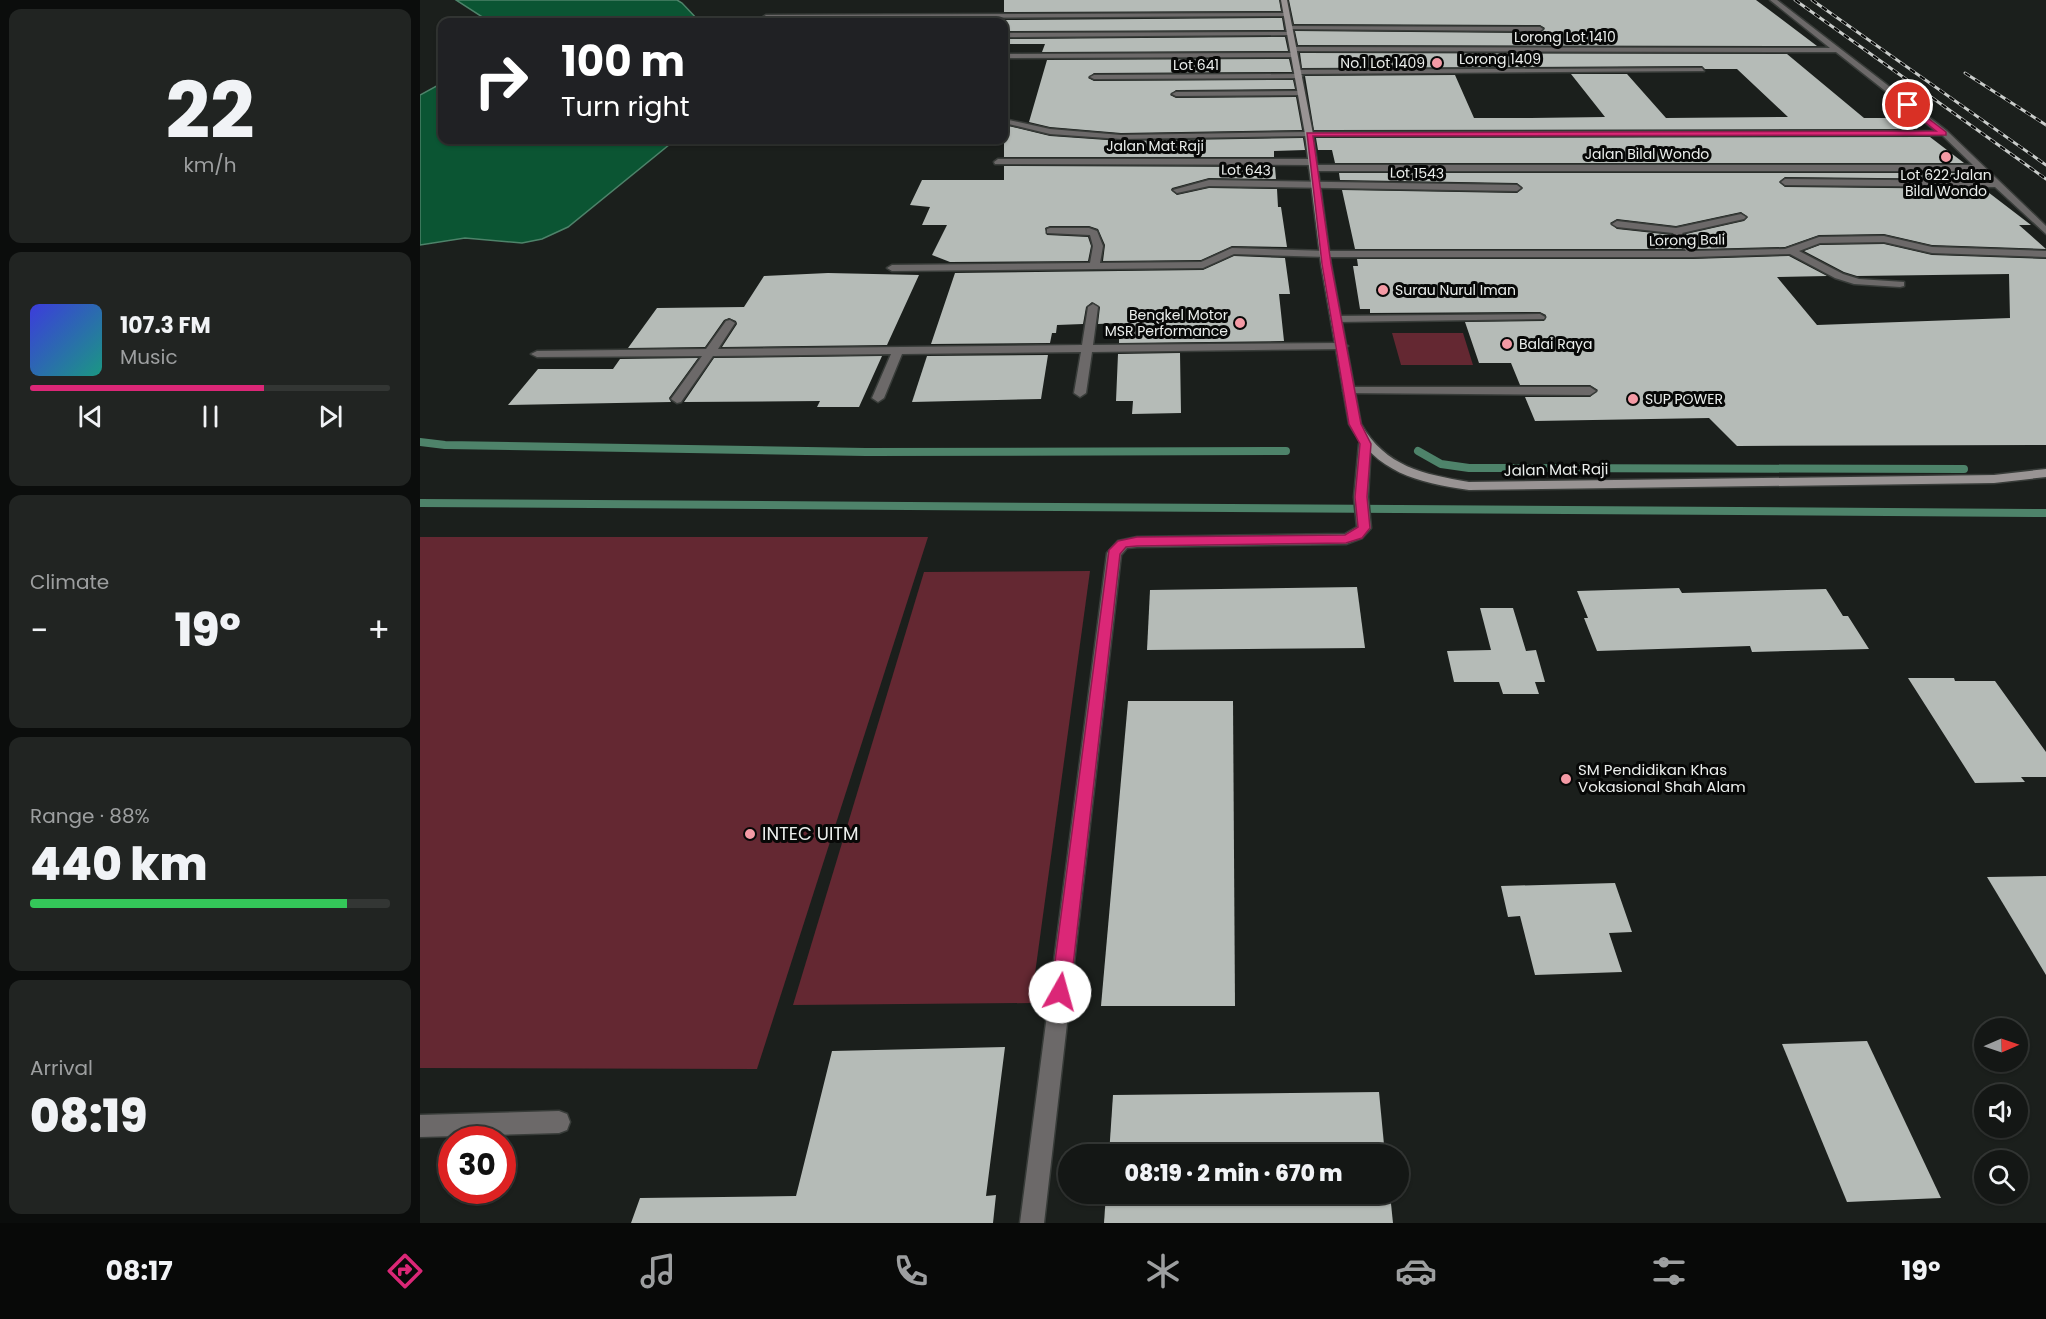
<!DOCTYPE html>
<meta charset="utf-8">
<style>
:root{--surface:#141715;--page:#212422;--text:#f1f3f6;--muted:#9d9fa0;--line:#333634;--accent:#db2777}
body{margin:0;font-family:Poppins,sans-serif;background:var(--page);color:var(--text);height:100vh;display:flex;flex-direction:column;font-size:22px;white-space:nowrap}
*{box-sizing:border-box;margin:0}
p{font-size:20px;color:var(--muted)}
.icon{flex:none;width:33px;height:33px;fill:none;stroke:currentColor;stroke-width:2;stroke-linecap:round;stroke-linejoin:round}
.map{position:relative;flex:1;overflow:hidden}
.panel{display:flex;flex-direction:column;gap:9px;padding:9px;background:#0b0d0c;width:420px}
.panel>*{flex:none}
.guide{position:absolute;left:18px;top:18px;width:570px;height:126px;border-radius:12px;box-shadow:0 2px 4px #0004,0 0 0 2px var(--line);background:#202124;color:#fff;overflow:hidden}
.needle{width:39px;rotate:88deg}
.tools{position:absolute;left:1554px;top:1018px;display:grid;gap:12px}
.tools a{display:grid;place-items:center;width:54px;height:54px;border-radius:50%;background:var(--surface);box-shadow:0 2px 4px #0004,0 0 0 2px var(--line);font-size:30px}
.speed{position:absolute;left:18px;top:1126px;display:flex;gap:12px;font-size:30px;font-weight:700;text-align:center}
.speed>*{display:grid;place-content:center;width:78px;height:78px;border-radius:50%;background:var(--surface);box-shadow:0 2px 4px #0004,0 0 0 2px var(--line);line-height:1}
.speed .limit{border:9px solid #d22;background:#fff;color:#111}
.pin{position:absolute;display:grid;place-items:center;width:51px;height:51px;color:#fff;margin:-26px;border:3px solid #fff;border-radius:50%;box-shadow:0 2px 6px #0007}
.me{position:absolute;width:66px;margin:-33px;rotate:7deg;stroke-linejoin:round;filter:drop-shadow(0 0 4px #0008)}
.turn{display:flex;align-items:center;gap:21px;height:126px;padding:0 24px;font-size:27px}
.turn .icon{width:78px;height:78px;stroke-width:2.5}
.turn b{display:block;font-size:42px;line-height:51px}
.big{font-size:45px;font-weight:800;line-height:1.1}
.panel .card{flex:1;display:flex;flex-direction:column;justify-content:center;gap:9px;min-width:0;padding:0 21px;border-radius:12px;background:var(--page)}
.panel .dial{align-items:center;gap:0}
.dial b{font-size:78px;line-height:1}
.song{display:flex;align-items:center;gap:18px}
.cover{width:72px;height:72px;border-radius:9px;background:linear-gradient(135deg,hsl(240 70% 55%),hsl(170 70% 35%))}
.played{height:6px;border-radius:3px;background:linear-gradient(90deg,var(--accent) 65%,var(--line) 65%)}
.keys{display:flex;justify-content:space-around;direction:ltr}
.heat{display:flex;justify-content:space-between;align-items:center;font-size:33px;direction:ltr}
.charge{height:9px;border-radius:4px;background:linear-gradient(90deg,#34c759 88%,var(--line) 0)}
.trip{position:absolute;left:638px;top:1144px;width:351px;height:60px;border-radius:30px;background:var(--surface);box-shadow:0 2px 4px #0004,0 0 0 2px var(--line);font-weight:800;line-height:60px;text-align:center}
.dock{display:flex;height:96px;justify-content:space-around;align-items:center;background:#080908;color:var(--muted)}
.dock .icon{width:42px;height:42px}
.dock .current{color:var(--accent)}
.dock b{font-size:27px;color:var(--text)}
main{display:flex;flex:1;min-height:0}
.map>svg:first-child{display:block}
.green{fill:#642832}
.water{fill:#0b5533;stroke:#4e836a;stroke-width:1.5}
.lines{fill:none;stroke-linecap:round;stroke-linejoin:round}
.stream{stroke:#4e836a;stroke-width:8}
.building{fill:#b5bbb7}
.street-casing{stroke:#383c39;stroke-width:3}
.secondary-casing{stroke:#383c39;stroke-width:3}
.street{fill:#6c6969;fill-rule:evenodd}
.secondary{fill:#999494;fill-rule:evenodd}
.rail-casing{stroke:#c9ccca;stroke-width:3}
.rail{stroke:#070807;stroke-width:2;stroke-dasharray:6;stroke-linecap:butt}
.route{fill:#db2777;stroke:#8e194d;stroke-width:1.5}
.poi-dot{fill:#f49aa5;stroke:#070807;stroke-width:2}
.labels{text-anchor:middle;stroke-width:6;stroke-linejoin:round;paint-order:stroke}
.far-street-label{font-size:14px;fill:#ebeeec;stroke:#070807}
.far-poi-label{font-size:14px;fill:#ebeeec;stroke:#070807;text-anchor:start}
.street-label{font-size:15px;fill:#ebeeec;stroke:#070807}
.poi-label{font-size:15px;fill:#ebeeec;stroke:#070807;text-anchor:start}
.near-poi-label{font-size:18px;fill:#ebeeec;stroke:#070807;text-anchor:start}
</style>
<main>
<section class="panel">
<div class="card dial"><b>22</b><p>km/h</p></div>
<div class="card">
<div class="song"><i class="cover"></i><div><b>107.3 FM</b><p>Music</p></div></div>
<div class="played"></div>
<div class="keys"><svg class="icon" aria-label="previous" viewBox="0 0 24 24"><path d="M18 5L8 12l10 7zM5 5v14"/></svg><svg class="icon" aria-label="pause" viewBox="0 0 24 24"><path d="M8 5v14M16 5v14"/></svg><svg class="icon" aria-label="next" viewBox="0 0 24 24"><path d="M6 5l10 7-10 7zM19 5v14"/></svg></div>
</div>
<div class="card"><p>Climate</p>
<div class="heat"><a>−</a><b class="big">19°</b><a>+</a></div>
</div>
<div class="card"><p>Range · 88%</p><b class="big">440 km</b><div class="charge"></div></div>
<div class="card"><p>Arrival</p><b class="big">08:19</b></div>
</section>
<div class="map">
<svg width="1626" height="1223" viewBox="0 0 1626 1223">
<rect width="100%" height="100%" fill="#1b1f1c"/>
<g class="green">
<path d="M972 333H1043L1053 365H981Z"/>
<path d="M0 537H508L337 1069 0 1068Z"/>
<path d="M670 571 611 1003 373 1005 504 572Z"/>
</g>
<g class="water">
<path d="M36 0H257L262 3 280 22H70Z"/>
<path d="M22 83V140H255L148 227 122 239 102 243 45 238 0 245V95Z"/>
</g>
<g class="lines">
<g class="stream">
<path d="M0 442 25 445 446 452 866 451"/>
<path d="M998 451 1021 464 1049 468 1544 469"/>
<path d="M0 503 1626 513"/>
</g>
</g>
<g class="building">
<path d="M584 0H859L861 11 584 12Z"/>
<path d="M869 0H1336L1397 46 878 45 875 31 1120 33 1125 28 1120 25 874 24Z"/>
<path d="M862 18 864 30 584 31V20Z"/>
<path d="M865 37 868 51 622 52 625 44H584V39Z"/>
<path d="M880 53 1367 54 1444 118H1483L1498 129 894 130 885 76 1035 75 1054 118H1111L1185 117 1151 74H1207L1246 118 1368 117 1317 69H1285L1282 66 882 68Z"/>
<path d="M869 59 872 72 674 73 668 78 674 81 873 80 875 89 756 90 750 95 756 98 876 97 882 130 701 133 630 127 609 122 627 60Z"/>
<path d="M584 125 630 136 701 141 883 138 885 150 854 151V157H584Z"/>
<path d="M1510 137 1544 163H915L912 150H898L896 138Z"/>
<path d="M584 166 855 167 856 179 789 178 752 188 751 190 757 195 789 188 857 189 858 207H861L867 247 812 246 781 260 683 261 685 245 678 229 669 226H630L625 228 627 235 668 237 671 246 668 261 530 262 512 255 527 225H502L510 207 490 205 502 180H584Z"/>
<path d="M919 173H1543L1550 179 1365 177 1359 182 1365 187 1564 189 1611 225H1599L1626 249 1512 245 1464 234 1399 235 1365 247 1277 249 1266 234 1324 221 1328 217 1321 212 1256 226 1197 219 1190 223 1197 229 1252 235 1262 249H935L922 190 1097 193 1103 188 1097 183 920 180Z"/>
<path d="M1464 244 1512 255 1626 259V445L1317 446 1289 418 1115 421 1105 397H1170L1178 390 1170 385H1100L1091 363H1059L1045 322 1124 321 1126 315 1120 312 950 313V309H940L933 266H938L937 259H1273L1369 256 1407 276 1357 277 1397 325 1590 318 1589 274 1437 276 1424 272 1384 251 1400 245Z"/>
<path d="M814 256 865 258 870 294H859L864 341 699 343V323L678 324 680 307 672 302 666 307 663 324 637 325 636 333H632L630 343 511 344 535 273 783 270Z"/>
<path d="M408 273 499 275 467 345 302 347 317 324 316 321 309 318 304 320 285 347 208 348 237 308 324 307 344 276Z"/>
<path d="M760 353 761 413 712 414 713 401H696L698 354Z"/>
<path d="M628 355 621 399 492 402 507 356Z"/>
<path d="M462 356 439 407H397L400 401 264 402 294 358Z"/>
<path d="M278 358 249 398 251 402 88 405 118 369H193L200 359Z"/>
<path d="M937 587 945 648 727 650 730 590Z"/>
<path d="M1259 588 1262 593 1406 589 1423 616H1428L1449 649 1332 652 1330 646 1177 651 1164 618H1168L1157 591Z"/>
<path d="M1060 608H1093L1106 651 1116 650 1125 682H1115L1119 694H1083L1079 682H1034L1027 651 1071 650Z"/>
<path d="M1488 678H1534L1535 681H1575L1626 752V777H1601L1605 782 1555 783Z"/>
<path d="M708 701H813L815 1006H681Z"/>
<path d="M1626 876V975L1567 877Z"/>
<path d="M1195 883 1212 932 1189 933 1202 972 1115 975 1100 916 1088 917 1081 886Z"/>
<path d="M1447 1041 1521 1198 1427 1202 1362 1044Z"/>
<path d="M585 1047 566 1196 576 1195 573 1223H211L220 1198 376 1196 412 1051Z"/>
<path d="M959 1092 965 1155H689L693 1095Z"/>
<path d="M686 1194H970L973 1223H684Z"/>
</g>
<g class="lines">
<g class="street-casing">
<g id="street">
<path d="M1350 0H1357L1527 131 1626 226V234L1575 187 1365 185 1361 182 1365 179 1569 181 1558 171H893L889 168 893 165H1553L1522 135 889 136 701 139 630 134 584 123V119L630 129 701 135 889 132 1516 131 1416 52 873 51 870 49 873 47 1410 48Z"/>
<path d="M866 13 868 16 346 19 343 17 346 15Z"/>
<path d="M868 26 1120 27 1123 29 1120 31 866 29Z"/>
<path d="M871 32 869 35 584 37V33Z"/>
<path d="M584 54 874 53 877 55 874 57 584 58Z"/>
<path d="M1282 68 1284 71 880 74 883 76 879 78 674 79 670 77 674 75 877 74 874 72 878 70Z"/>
<path d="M884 91 881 95 756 96 752 94 756 92Z"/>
<path d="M578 159H892L896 162 892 165 575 164 574 162Z"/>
<path d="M789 180 1097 185 1101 188 1097 191 789 186 757 193 753 190Z"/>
<path d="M1321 214 1326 217 1324 219 1262 233 1276 251 1365 249 1399 237 1464 236 1512 247 1626 251V257L1512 253 1464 242 1400 243 1379 251 1423 274 1439 279 1484 282V286L1480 287 1434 284 1415 278 1370 254 1273 257H906L814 254 783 268 472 271 467 268 472 265 670 263 673 246 670 235 627 233V229L630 228H669L677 231 683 246 680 263 781 262 812 248 906 251H1266L1253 233 1197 227 1192 224 1197 221 1256 228Z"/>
<path d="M673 304 678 307 673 345 922 343 928 346 922 349 672 352 666 393 660 397 654 393 661 352 482 354 464 398 458 402 452 398 471 354 293 356 261 402 257 403 251 399 282 356 117 357 111 354 117 351 286 349 306 321 310 320 315 323 298 349 662 345 668 307Z"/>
<path d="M1120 314 1125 317 1124 319 917 322 912 319 917 316Z"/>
<path d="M929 387H1170L1176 391 1170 395 925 393 923 391Z"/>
<path d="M945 440 951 444 948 497 951 528 942 538 926 544 717 547 707 548 701 555 624 1223H600L687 553 698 541 717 537 925 534 937 527 934 497 939 444Z"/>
<path d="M139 1111 147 1114 150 1122 147 1130 139 1133 0 1137V1115Z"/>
</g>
</g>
<g class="secondary-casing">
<path id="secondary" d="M861 0H867L893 134 911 264 941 424C966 467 1003 474 1049 482L1574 475 1626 469V477L1574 483 1049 490C996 482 957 473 929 424L901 264 885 134Z"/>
</g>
<use href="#street" class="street"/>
<use href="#secondary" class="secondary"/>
<g class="rail-casing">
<g id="rail">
<path d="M1375 0 1626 179"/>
<path d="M1392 0 1626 165"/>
<path d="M1545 73 1626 125"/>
</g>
</g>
<use href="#rail" class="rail"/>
</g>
<path class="route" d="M1488 103 1526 132V135L893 136 911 264 941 424 951 444 947 497 950 528 942 538 926 543 717 546 706 547 700 554 650 992 647 999 640 1001 634 999 631 992 689 550 698 541 717 537 925 535 938 527 935 497 940 444 929 424 902 264 887 133 1516 131 1486 107Z"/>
<g class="poi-dot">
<circle cx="1017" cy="63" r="6"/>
<circle cx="1526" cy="157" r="6"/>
<circle cx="963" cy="290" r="6"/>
<circle cx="820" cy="323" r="6"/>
<circle cx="1087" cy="344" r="6"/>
<circle cx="1213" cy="399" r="6"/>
<circle cx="1146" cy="779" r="6"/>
<circle cx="330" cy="834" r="6"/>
</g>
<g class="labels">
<g class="far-street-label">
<text x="1145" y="42">Lorong Lot 1410</text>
<text x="1080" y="64">Lorong 1409</text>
<text x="776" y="70">Lot 641</text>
<text x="735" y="151">Jalan Mat Raji</text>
<text x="1227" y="159">Jalan Bilal Wondo</text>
<text transform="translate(826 170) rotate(1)" y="5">Lot 643</text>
<text transform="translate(997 173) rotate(1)" y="5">Lot 1543</text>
<text transform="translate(1267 240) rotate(-1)" y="5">Lorong Bali</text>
</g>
<g class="far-poi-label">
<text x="1005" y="68" text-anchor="end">No.1 Lot 1409</text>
<text x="1526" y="180" text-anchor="middle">Lot 622 Jalan<tspan x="1526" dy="16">Bilal Wondo</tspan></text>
<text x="975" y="295">Surau Nurul Iman</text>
<text x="808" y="320" text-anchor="end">Bengkel Motor<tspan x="808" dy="16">MSR Performance</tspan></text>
<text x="1099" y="349">Balai Raya</text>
<text x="1225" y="404">SUP POWER</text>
</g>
<g class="street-label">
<text transform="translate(1136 470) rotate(-1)" y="5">Jalan Mat Raji</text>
</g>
<g class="poi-label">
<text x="1158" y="775">SM Pendidikan Khas<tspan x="1158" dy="17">Vokasional Shah Alam</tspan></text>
</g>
<g class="near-poi-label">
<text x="342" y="840">INTEC UITM</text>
</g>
</g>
</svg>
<div class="tools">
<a><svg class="needle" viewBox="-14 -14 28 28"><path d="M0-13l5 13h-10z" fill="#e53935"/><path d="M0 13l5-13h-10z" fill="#9d9fa0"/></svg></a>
<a><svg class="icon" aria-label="sound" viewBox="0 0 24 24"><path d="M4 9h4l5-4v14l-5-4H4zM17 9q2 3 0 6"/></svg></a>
<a><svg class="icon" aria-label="search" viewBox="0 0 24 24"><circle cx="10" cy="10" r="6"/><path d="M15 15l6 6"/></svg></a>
</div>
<div class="speed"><div class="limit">30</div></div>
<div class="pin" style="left:1488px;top:105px;background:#d93025"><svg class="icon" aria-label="arrive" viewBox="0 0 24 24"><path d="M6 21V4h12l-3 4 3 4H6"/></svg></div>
<svg class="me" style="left:640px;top:992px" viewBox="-20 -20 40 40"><circle r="19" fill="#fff"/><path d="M0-13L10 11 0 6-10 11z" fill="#db2777"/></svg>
<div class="trip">08:19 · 2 min · 670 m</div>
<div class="guide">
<div class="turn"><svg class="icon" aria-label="right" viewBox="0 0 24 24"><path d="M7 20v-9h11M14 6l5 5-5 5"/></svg><div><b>100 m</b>Turn right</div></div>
</div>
</div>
</main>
<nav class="dock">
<b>08:17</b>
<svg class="icon current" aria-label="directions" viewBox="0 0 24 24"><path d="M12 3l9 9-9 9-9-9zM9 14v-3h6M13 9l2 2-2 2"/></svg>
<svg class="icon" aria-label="music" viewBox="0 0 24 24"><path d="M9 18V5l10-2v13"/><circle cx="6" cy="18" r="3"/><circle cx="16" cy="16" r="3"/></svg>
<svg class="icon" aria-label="phone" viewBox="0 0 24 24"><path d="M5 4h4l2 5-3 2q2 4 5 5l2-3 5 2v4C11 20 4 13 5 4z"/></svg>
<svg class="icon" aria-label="climate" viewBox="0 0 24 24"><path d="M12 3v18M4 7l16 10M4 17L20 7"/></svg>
<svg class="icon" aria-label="car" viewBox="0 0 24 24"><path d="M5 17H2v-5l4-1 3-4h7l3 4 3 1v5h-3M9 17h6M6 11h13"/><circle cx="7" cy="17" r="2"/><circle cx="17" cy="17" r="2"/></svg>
<svg class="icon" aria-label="filters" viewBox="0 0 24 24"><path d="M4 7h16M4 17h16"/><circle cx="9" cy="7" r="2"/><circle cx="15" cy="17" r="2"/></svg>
<b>19°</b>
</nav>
